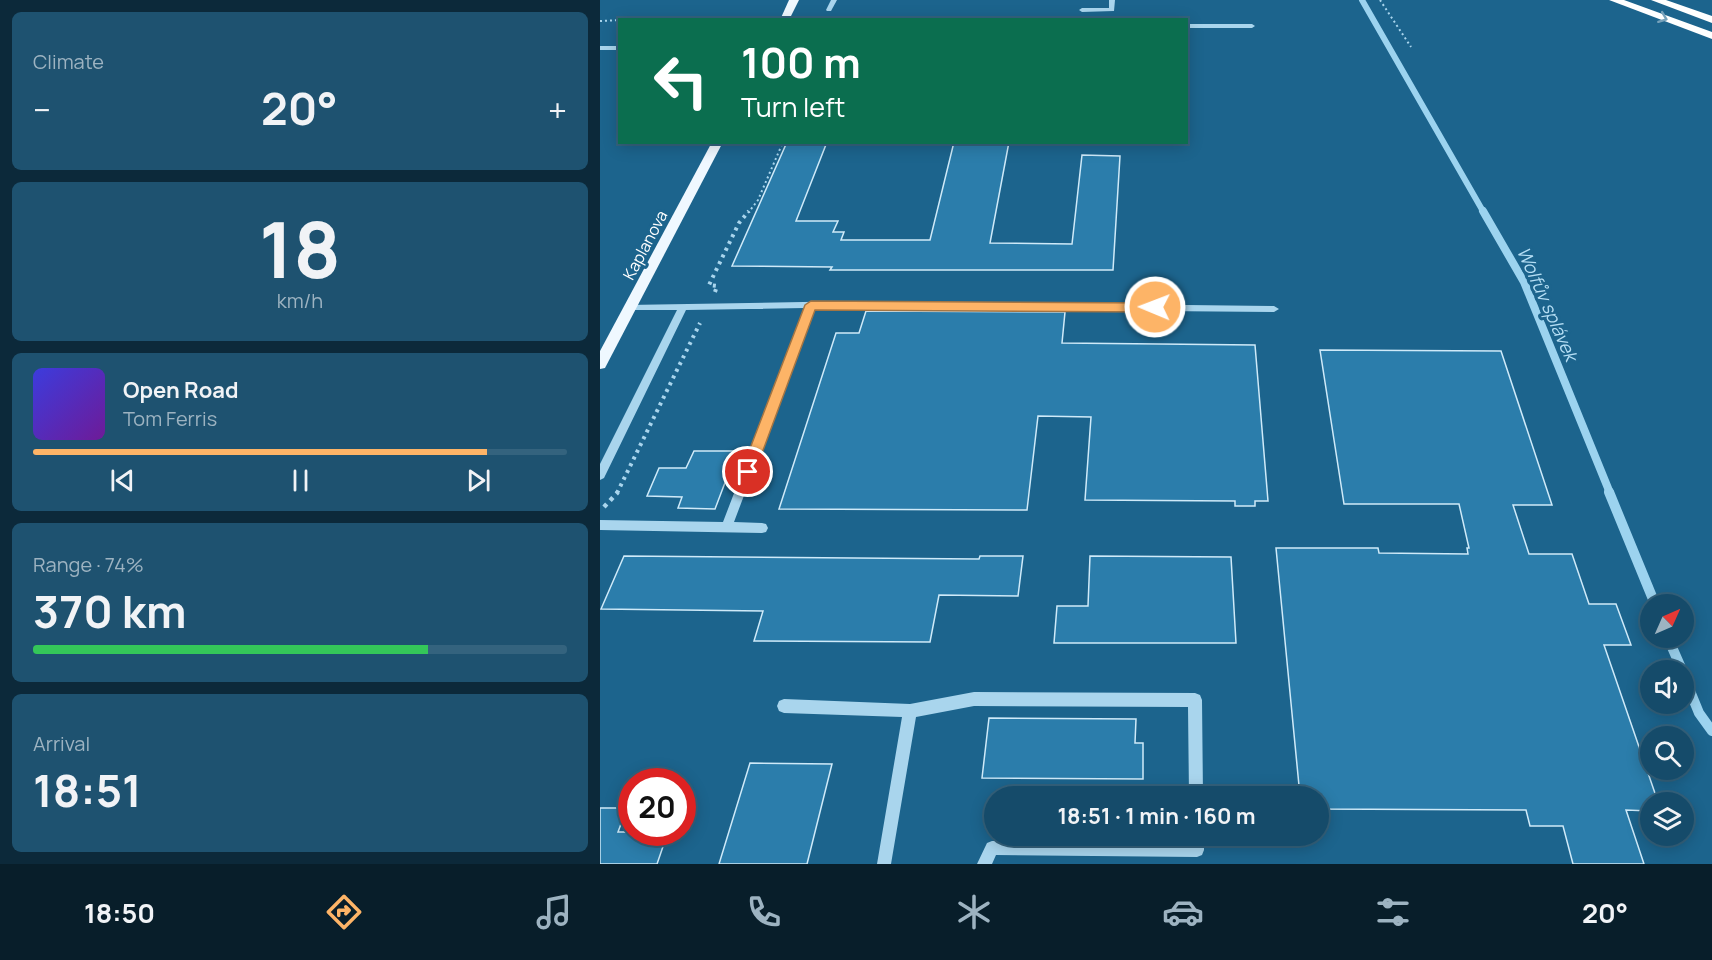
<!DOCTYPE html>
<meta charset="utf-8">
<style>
:root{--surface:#154b6a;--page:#1e5270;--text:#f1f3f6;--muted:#9db3c1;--line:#34637e;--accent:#fdb467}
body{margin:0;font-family:Manrope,sans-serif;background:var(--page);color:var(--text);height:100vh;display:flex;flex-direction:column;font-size:22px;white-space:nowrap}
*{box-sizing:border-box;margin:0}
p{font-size:20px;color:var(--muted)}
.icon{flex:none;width:33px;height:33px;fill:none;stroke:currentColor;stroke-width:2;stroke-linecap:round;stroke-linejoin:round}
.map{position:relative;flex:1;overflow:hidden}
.drawer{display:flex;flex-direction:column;gap:12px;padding:12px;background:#0c293a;width:600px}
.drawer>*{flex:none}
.hud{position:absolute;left:18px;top:18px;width:570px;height:126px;border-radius:0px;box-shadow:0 3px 15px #0003,0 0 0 2px var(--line);background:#0b6e4f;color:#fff;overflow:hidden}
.needle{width:39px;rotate:45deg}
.controls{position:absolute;left:1040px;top:594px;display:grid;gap:12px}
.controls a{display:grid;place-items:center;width:54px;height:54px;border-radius:50%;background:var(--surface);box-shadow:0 3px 15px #0003,0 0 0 2px var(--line);font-size:30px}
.speed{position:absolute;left:18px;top:768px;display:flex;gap:12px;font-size:30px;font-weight:700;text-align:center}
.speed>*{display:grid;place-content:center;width:78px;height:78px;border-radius:50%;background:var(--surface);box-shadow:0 3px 15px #0003,0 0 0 2px var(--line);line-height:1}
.speed .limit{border:9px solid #d22;background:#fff;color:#111}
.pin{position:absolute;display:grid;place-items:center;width:51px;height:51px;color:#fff;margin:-26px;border:3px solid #fff;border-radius:50%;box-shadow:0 2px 6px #0007}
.me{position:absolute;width:66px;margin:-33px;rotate:271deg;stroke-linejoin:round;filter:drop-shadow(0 0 4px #0008)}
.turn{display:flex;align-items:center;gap:21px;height:126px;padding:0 24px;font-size:27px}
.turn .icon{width:78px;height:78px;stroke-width:2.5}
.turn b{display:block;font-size:42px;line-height:51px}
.big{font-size:45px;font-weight:700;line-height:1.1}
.drawer .widget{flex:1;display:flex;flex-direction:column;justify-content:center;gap:9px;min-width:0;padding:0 21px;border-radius:9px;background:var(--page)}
.drawer .dial{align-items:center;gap:0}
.dial b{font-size:78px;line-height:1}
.song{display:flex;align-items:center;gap:18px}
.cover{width:72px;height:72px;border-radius:9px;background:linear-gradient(135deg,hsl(240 70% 55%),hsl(280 70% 35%))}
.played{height:6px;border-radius:3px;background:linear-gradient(90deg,var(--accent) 85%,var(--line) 85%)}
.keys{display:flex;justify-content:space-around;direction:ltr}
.heat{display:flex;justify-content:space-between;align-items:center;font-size:33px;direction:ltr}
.charge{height:9px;border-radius:4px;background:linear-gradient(90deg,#34c759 74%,var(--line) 0)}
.trip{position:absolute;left:384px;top:786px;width:345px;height:60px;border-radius:30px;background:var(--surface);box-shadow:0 3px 15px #0003,0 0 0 2px var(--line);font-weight:700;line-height:60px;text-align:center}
.dock{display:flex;height:96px;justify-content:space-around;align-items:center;background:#081e2a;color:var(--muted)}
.dock .icon{width:42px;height:42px}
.dock .on{color:var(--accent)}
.dock b{font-size:27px;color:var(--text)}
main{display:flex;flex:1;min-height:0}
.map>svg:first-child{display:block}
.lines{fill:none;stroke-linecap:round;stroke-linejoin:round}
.stream-far2{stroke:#9cd3ef;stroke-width:6}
.stream-far1{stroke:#9cd3ef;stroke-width:8}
.stream{stroke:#9cd3ef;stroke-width:10}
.building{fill:#2b7dab;stroke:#cfeaf9;stroke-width:1.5}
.path-far2{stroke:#a9d5ed;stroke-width:2;stroke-dasharray:2 3;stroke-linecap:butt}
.path-far1{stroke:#a9d5ed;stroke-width:4;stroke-dasharray:3 4.5;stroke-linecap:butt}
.path{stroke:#a9d5ed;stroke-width:4.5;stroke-dasharray:4 5;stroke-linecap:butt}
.minor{fill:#a9d5ed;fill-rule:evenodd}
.major{fill:#eff8ff;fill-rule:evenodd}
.highway{fill:#fff;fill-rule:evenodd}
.oneway{stroke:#77a2bb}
.route{fill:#fdb467;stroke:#a47543;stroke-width:1.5}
.labels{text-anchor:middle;stroke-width:6;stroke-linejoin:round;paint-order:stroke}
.street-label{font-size:16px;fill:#fff;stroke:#1c648d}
.water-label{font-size:18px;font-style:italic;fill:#b5def4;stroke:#1c648d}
</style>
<main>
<section class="drawer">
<div class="widget"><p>Climate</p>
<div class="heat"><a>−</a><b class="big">20°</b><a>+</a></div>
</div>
<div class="widget dial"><b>18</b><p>km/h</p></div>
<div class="widget">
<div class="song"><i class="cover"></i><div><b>Open Road</b><p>Tom Ferris</p></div></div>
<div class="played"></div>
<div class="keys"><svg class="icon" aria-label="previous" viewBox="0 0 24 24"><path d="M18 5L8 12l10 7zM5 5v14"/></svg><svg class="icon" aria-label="pause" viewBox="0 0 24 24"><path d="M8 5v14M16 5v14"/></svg><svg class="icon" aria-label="next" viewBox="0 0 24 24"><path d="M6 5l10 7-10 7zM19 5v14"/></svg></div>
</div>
<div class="widget"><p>Range · 74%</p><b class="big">370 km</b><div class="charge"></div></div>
<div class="widget"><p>Arrival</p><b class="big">18:51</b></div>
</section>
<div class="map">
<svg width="1112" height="864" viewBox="0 0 1112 864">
<rect width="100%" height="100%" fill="#1c648d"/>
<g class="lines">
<path class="stream-far2" d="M762 0 884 213"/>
<path class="stream-far1" d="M883 211 924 282 1010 493"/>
<g class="stream">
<path d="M1009 492 1055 604"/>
<path d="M1068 638 1082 670"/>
<path d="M1083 674 1099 713 1112 731"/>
</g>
</g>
<g class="building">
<path d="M187 142H227L196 221H238L233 232H244L241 240H330L354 142H409L390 243 472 244 482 155 520 156 513 270H230L232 267 132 266Z"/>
<path d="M266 311 465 312 462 343 655 345 668 501H655V506H635V501L485 500 491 417 438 416 427 510 179 509 236 333H259Z"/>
<path d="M720 350 901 351 952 505H913L929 554H972L989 604H1016L1031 645H1004L1058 802H1050V811L1026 810 1044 864H973L963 826H930L926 810 718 809V796H700L676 548H778L779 553 868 554 867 548H869L859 504H744Z"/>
<path d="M94 451H137L115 509 78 508 82 497 47 496 59 468H86Z"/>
<path d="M24 556 379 559 380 556H423L418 596 339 595 330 642 154 641 163 611 1 609Z"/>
<path d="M490 556 631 557 636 643H454L457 606H488Z"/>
<path d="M389 718 536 719 535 743H543V779L382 778Z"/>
<path d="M150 763 232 764 207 864H119Z"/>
<path d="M0 808H27L18 832H68L57 864H0Z"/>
</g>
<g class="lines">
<g class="path-far2">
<path d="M780 0 811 47"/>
<path d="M0 21 20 20"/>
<path d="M148 213 158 200 183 142"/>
</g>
<g class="path-far1">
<path d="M115 292 117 286 109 285 139 223 149 211"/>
<path d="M17 493 100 323"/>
</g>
<path class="path" d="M4 507 18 492"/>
<g class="minor">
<path d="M231 0H237L231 11H227L226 10Z"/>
<path d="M509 0H515L514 11 482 12 479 10 482 8H509Z"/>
<path d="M586 24H652L655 26 652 28H586Z"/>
<rect x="0" y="46" width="20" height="4"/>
<path d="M259 301 674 306 679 309 674 312 215 308 134 522 162 523 166 524 168 528 166 532 162 533 0 530V520L123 522 205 308 86 310 4 478 0 480V464L77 310H30L25 307 27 305Z"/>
<path d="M374 692 595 693 600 695 602 700 603 796H589L588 707 374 706 316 717 291 864H277L302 717 184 713 179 711 177 706 179 701 184 699 310 704Z"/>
<path d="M590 836H604V850L602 855 597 857 396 855 392 864H377L387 843 392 841 590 843Z"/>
</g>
<g class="major">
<path d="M189 0H199L189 20H180Z"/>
<path d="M112 142H123L5 368 0 369V351Z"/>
</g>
<g class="highway">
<path d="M1009 0H1024L1112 32V39Z"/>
<path d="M1051 0H1066L1112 16V23Z"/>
</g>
</g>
<defs><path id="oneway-chevron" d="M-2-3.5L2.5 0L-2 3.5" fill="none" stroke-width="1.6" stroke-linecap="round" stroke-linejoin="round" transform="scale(1.5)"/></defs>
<use class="oneway" href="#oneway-chevron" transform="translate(1063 18) rotate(21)"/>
<path class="route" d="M211 301 555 303 561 307 555 312 215 310 155 472 153 476H143L141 472 205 305Z"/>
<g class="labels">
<g class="street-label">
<text transform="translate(45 245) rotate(-62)" y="6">Kaplanova</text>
</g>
<g class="water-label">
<text transform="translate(947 304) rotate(66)" y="6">Wolfův splávek</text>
</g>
</g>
</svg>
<div class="controls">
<a><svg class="needle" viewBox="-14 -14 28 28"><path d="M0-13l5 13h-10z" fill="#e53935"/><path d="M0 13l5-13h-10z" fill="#9db3c1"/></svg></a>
<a><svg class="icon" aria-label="sound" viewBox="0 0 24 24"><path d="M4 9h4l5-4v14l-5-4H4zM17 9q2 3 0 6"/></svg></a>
<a><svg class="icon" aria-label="search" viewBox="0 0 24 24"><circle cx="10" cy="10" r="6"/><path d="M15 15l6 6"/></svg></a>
<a><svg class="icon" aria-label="layers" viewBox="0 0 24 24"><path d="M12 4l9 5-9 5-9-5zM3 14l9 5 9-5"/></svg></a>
</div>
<div class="speed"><div class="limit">20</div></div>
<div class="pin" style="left:148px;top:472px;background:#d93025"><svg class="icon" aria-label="arrive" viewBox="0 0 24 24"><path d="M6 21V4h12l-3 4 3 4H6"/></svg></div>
<svg class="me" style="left:555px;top:307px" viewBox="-20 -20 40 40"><circle r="17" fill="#fdb467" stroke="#fff" stroke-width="3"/><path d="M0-11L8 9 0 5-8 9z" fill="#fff"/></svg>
<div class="trip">18:51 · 1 min · 160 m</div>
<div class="hud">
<div class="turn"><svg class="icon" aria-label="left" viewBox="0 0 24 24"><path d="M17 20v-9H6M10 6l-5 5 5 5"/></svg><div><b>100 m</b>Turn left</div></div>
</div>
</div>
</main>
<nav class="dock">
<b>18:50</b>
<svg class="icon on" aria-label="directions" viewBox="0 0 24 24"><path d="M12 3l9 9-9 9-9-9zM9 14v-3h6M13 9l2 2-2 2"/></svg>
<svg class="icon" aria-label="music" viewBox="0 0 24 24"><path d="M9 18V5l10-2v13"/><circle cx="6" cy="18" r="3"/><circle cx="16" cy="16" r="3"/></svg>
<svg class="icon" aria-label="phone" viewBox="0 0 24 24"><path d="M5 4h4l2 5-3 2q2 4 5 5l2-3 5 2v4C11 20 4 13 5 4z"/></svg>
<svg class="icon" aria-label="climate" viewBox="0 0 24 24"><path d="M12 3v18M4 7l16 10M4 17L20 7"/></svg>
<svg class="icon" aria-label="car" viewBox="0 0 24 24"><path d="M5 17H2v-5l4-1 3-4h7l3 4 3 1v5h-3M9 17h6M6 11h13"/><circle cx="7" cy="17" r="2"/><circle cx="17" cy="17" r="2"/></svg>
<svg class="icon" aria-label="filters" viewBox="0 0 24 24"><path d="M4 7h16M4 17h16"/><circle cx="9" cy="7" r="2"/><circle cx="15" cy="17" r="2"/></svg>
<b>20°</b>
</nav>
